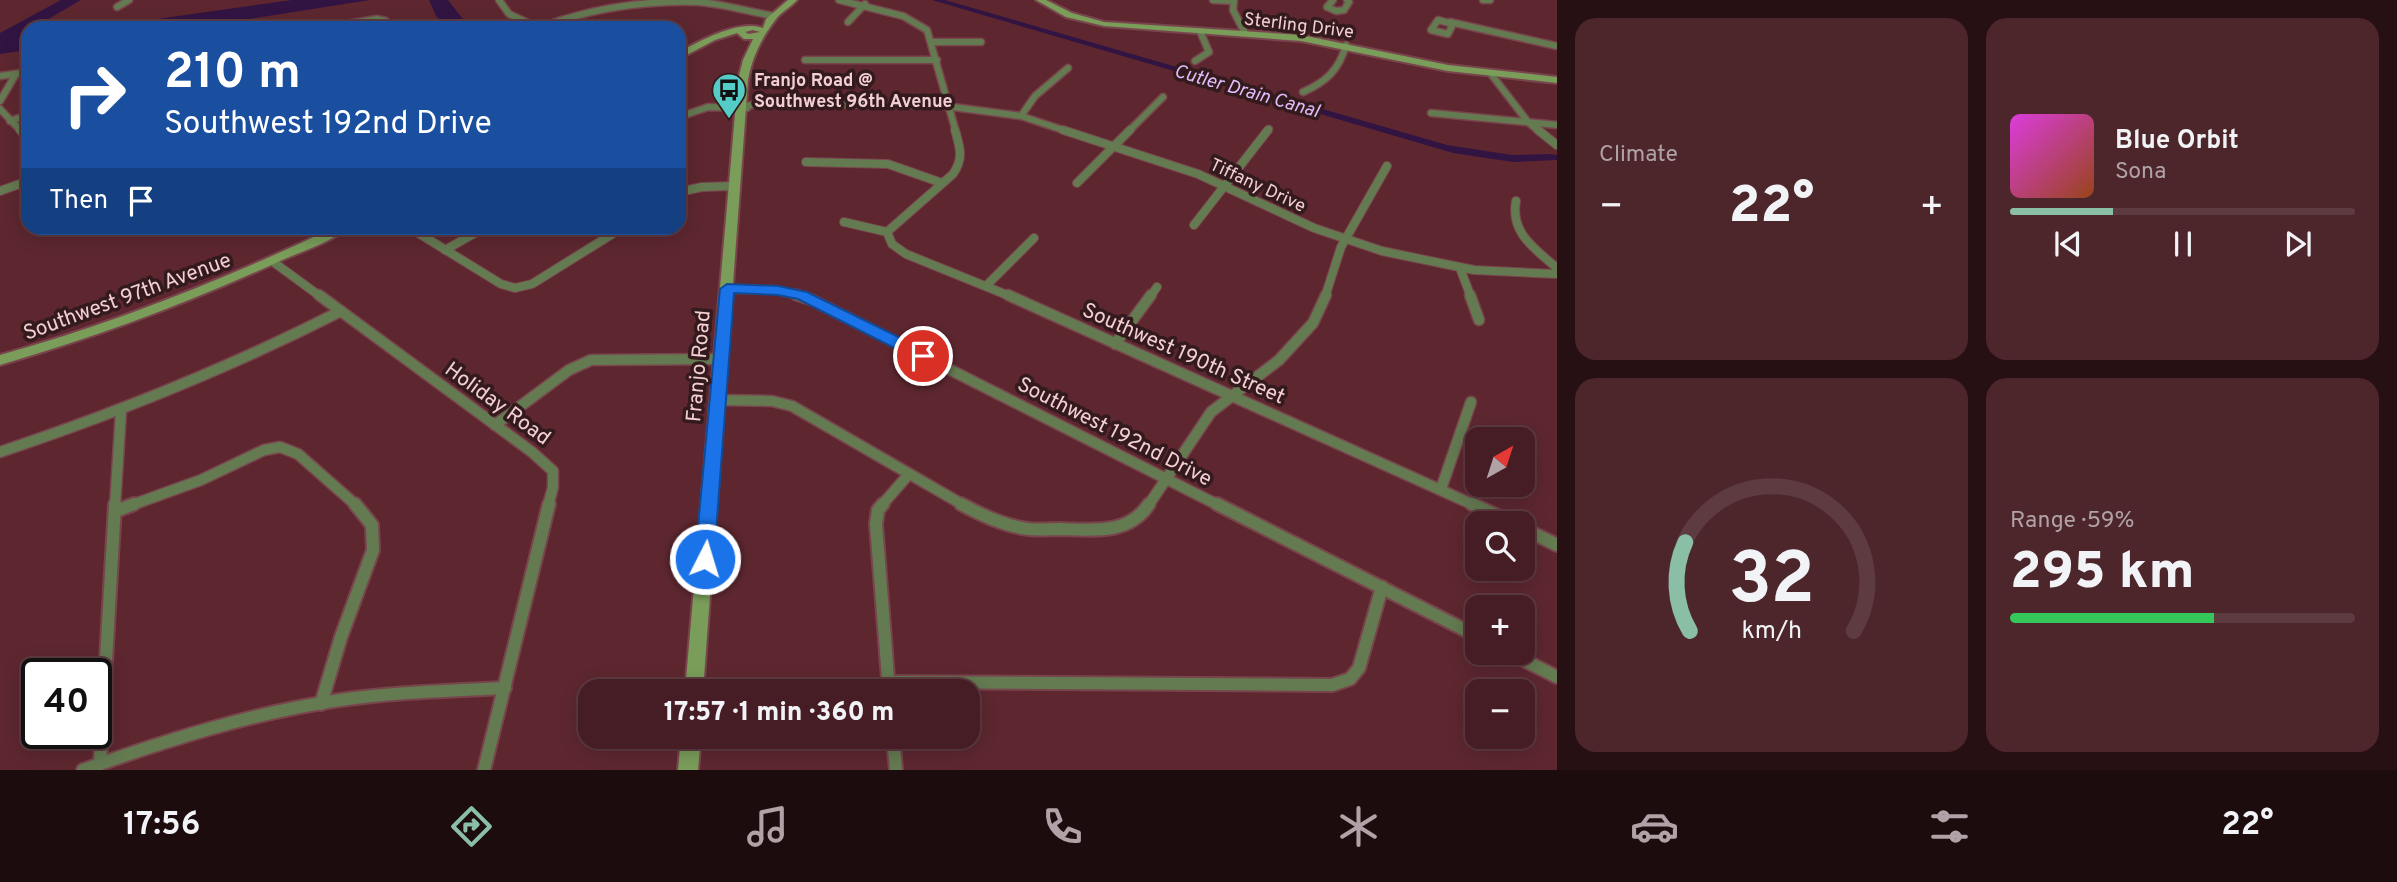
<!DOCTYPE html>
<meta charset="utf-8">
<style>
:root{--surface:#461d24;--page:#4d262c;--text:#f1f3f6;--muted:#b0a2a6;--line:#5e3b41;--accent:#8abfa5}
body{margin:0;font-family:Overpass,sans-serif;background:var(--page);color:var(--text);height:100vh;display:flex;flex-direction:column;font-size:26px;white-space:nowrap}
*{box-sizing:border-box;margin:0}
p{font-size:23px;color:var(--muted)}
.icon{flex:none;width:38px;height:38px;fill:none;stroke:currentColor;stroke-width:2;stroke-linecap:round;stroke-linejoin:round}
.map{position:relative;flex:1;overflow:hidden}
.details{display:flex;flex-direction:column;gap:18px;padding:18px;background:#261014;width:840px}
.details>*{flex:none}
.banner{position:absolute;left:21px;top:21px;width:665px;height:214px;border-radius:21px;box-shadow:0 4px 18px #0003,0 0 0 2px var(--line);background:#1a4fa0;color:#fff;overflow:hidden}
.needle{width:46px;rotate:39deg}
.tools{position:absolute;left:1465px;top:427px;display:grid;gap:14px}
.tools a{display:grid;place-items:center;width:70px;height:70px;border-radius:14px;background:var(--surface);box-shadow:0 4px 18px #0003,0 0 0 2px var(--line);font-size:35px}
.speed{position:absolute;left:21px;top:658px;display:flex;gap:14px;font-size:35px;font-weight:700;text-align:center}
.speed>*{display:grid;place-content:center;width:91px;height:91px;border-radius:50%;background:var(--surface);box-shadow:0 4px 18px #0003,0 0 0 2px var(--line);line-height:1}
.speed .limit{border:4px solid #111;border-radius:10px;background:#fff;color:#111}
.pin{position:absolute;display:grid;place-items:center;width:60px;height:60px;color:#fff;margin:-30px;border:4px solid #fff;border-radius:50%;box-shadow:0 2px 7px #0007}
.me{position:absolute;width:77px;margin:-38px;rotate:5deg;stroke-linejoin:round;filter:drop-shadow(0 0 5px #0008)}
.turn{display:flex;align-items:center;gap:24px;height:147px;padding:0 28px;font-size:32px}
.turn .icon{width:91px;height:91px;stroke-width:2.5}
.turn b{display:block;font-size:49px;line-height:60px}
.then{display:flex;align-items:center;height:66px;padding:0 28px;background:#0003;gap:14px;font-size:26px}
.big{font-size:52px;font-weight:800;line-height:1.1}
.details .widget{flex:1;display:flex;flex-direction:column;justify-content:center;gap:10px;min-width:0;padding:0 24px;border-radius:21px;background:var(--page)}
.details .dial{align-items:center;gap:0}
.dial svg{height:182px;overflow:visible;fill:none;stroke:var(--line);stroke-width:7;stroke-linecap:round;text-anchor:middle}
.dial text{fill:var(--text);stroke:none}
.song{display:flex;align-items:center;gap:21px}
.cover{width:84px;height:84px;border-radius:10px;background:linear-gradient(135deg,hsl(300 70% 55%),hsl(20 70% 35%))}
.played{height:7px;border-radius:4px;background:linear-gradient(90deg,var(--accent) 30%,var(--line) 30%)}
.keys{display:flex;justify-content:space-around;direction:ltr}
.heat{display:flex;justify-content:space-between;align-items:center;font-size:38px;direction:ltr}
.charge{height:10px;border-radius:5px;background:linear-gradient(90deg,#34c759 59%,var(--line) 0)}
.details .tiles{flex:1;display:grid;gap:18px;grid-template-columns:repeat(2,1fr)}
.trip{position:absolute;left:578px;top:679px;width:402px;height:70px;border-radius:21px;background:var(--surface);box-shadow:0 4px 18px #0003,0 0 0 2px var(--line);font-weight:800;line-height:70px;text-align:center}
.tabs{display:flex;height:112px;justify-content:space-around;align-items:center;background:#1c0c0e;color:var(--muted)}
.tabs .icon{width:49px;height:49px}
.tabs .current{color:var(--accent)}
.tabs b{font-size:32px;color:var(--text)}
main{display:flex;flex:1;min-height:0}
.map>svg:first-child{display:block}
.water{fill:#321443}
.lines{fill:none;stroke-linecap:round;stroke-linejoin:round}
.street-far3-casing{stroke:#79454d;stroke-width:9}
.street-far2-casing{stroke:#79454d;stroke-width:10}
.street-far1-casing{stroke:#79454d;stroke-width:13}
.street-casing{stroke:#79454d;stroke-width:16}
.secondary-casing{stroke:#79454d;stroke-width:4}
.street-far3{stroke:#647a51;stroke-width:6}
.street-far2{stroke:#647a51;stroke-width:8}
.street-far1{stroke:#647a51;stroke-width:10}
.street{stroke:#647a51;stroke-width:12}
.secondary{fill:#7a9d5a;fill-rule:evenodd}
.route{fill:#1a73e8;stroke:#114b97;stroke-width:2}
.labels{text-anchor:middle;stroke-width:7;stroke-linejoin:round;paint-order:stroke}
.far-street-label{font-size:18px;fill:#f3cfd3;stroke:#331a1d}
.far-poi-label{font-size:18px;font-weight:bold;fill:#f3cfd3;stroke:#331a1d;text-anchor:start}
.far-water-label{font-size:19px;font-style:italic;fill:#e2bdfc;stroke:#331a1d}
.street-label{font-size:21px;fill:#f3cfd3;stroke:#331a1d}
</style>
<main>
<div class="map">
<svg width="1557" height="770" viewBox="0 0 1557 770">
<rect width="100%" height="100%" fill="#5e2730"/>
<g class="water">
<path d="M61 0H81L33 28H28V50L0 54V33Z"/>
<path d="M292 0H370L192 28H94Z"/>
<path d="M429 0H448L470 28H448L436 16Z"/>
<path d="M932 0H945L1447 145 1512 155 1551 154 1557 155V160L1513 162 1453 153Z"/>
</g>
<g class="lines">
<g class="street-far3-casing">
<g id="street-far3">
<path d="M499 0 509 14 539 28"/>
<path d="M839 0 903 16 927 30 956 132"/>
<path d="M1213 0 1233 1"/>
<path d="M1234 0 1233 10 1245 33"/>
<path d="M1333 0 1327 7 1336 11 1344 10 1349 2 1347 0"/>
<path d="M1483 0H1490"/>
<path d="M117 7 129 0"/>
<path d="M1438 20 1453 24 1448 34 1431 30Z"/>
<path d="M848 22 865 4"/>
<path d="M1450 22 1557 46"/>
<path d="M322 28 377 19 386 21 391 28"/>
<path d="M538 28C589 9 645 0 699 2 724 4 749 12 774 16"/>
<path d="M932 42H981"/>
<path d="M805 60H937"/>
<path d="M1195 61 1209 52 1200 31"/>
<path d="M1491 74 1528 122 1540 132"/>
<path d="M0 76 28 72"/>
<path d="M1303 92C1326 82 1339 70 1346 45"/>
<path d="M0 101 16 74"/>
<path d="M742 107 757 104 938 105 1021 116 1069 132"/>
<path d="M0 109 22 132"/>
<path d="M1431 113 1557 125"/>
<path d="M1021 116 1035 96 1068 68"/>
<path d="M679 117 708 107 747 108"/>
<path d="M10 121 28 115"/>
<path d="M1128 132 1163 97"/>
<path d="M1267 132 1269 129"/>
</g>
</g>
<g class="street-far2-casing">
<g id="street-far2">
<path d="M20 130 28 138"/>
<path d="M1063 130 1198 174 1314 228 1382 251 1474 270 1557 274"/>
<path d="M1538 130 1557 145"/>
<path d="M806 162 888 164 942 183"/>
<path d="M1077 183 1130 130"/>
<path d="M0 191 28 181"/>
<path d="M679 192 702 187 735 186"/>
<path d="M1516 201C1510 233 1535 249 1557 268"/>
<path d="M844 222 887 232"/>
<path d="M1194 225 1268 130"/>
<path d="M410 228 501 284 515 288 532 284 622 228"/>
<path d="M887 232 953 174C964 158 960 148 955 130"/>
<path d="M887 232 892 244 906 254 1012 297"/>
<path d="M445 250 484 228"/>
<path d="M272 261 321 297"/>
<path d="M1460 268 1471 297"/>
<path d="M986 286 1034 238"/>
<path d="M727 289 778 290 802 297"/>
<path d="M1150 297 1157 287"/>
<path d="M1325 297 1341 247 1387 166"/>
</g>
</g>
<g class="street-far1-casing">
<g id="street-far1">
<path d="M319 295 532 452 553 471V487L548 506"/>
<path d="M796 295 812 300 1220 506"/>
<path d="M1008 295 1476 506"/>
<path d="M1470 295 1479 320"/>
<path d="M1115 344 1151 295"/>
<path d="M717 400 772 401 792 406 965 506"/>
<path d="M495 425 569 370 591 360 721 359"/>
<path d="M0 452C117 413 231 367 341 311"/>
<path d="M1441 489 1471 402"/>
<path d="M115 506 121 411"/>
<path d="M129 506 201 480 264 450 280 447 298 454 357 506"/>
<path d="M881 506 909 474"/>
<path d="M1148 506 1211 412 1279 360 1313 323 1326 295"/>
</g>
</g>
<g class="street-casing">
<g id="street">
<path d="M883 504 878 510 876 524 889 691"/>
<path d="M961 504C981 515 1000 524 1022 528 1034 531 1048 529 1060 529 1093 530 1129 535 1149 504"/>
<path d="M1217 504 1477 636"/>
<path d="M1472 504 1513 523"/>
<path d="M116 511 134 504"/>
<path d="M1522 528 1557 545"/>
<path d="M1510 653 1557 677"/>
<path d="M889 682 1332 685 1350 679 1359 668 1382 587"/>
<path d="M321 704 341 637 373 550 372 525 355 504"/>
<path d="M893 737 896 770"/>
<path d="M100 764 115 504"/>
<path d="M83 770C167 740 252 713 340 700 395 692 450 691 505 688"/>
<path d="M484 770 549 504"/>
</g>
</g>
<g class="secondary-casing">
<g id="secondary">
<path d="M788 0H797C791 7 781 12 776 19 762 37 752 57 748 80L703 691H685L738 80 743 60 753 39H744L737 33 715 40 679 59V52C700 41 739 19 763 28L766 19ZM753 30 760 32 749 34 745 32Z"/>
<path d="M1036 0H1046L1072 13 1104 22 1301 35 1448 65 1557 77V83L1448 71 1301 41 1104 26 1066 17Z"/>
<path d="M333 228H347C332 242 300 252 280 261 189 303 96 337 0 365V355C115 323 225 279 333 228Z"/>
<path d="M681 737H701L698 770H678Z"/>
</g>
</g>
<use href="#street-far3" class="street-far3"/>
<use href="#street-far2" class="street-far2"/>
<use href="#street-far1" class="street-far1"/>
<use href="#street" class="street"/>
<use href="#secondary" class="secondary"/>
</g>
<path class="route" d="M727 284 778 286 807 292 929 352 931 356 923 361 918 360 798 299 778 295 734 293 714 559 712 565 705 567 698 565 695 559 720 289Z"/>
<defs>
<g id="bus-pin" transform="scale(1.75)"><path d="M0 17L-7.5 6A9.5 9.5 0 1 1 7.5 6Z" fill="#54cdc8" stroke="#331a1d"/><path d="M-5-6H5V4H4V6H2V4H-2V6H-4V4H-5ZM-3.5-4V0h7V-4ZM-3.5 1.2v1.5H-2V1.2ZM2 1.2v1.5H3.5V1.2Z" fill="#111"/></g>
</defs>
<g fill-rule="evenodd">
<use href="#bus-pin" x="729" y="90"/>
</g>
<g class="labels">
<g class="far-street-label">
<text transform="translate(1299 25) rotate(7)" y="6">Sterling Drive</text>
<text transform="translate(1258 185) rotate(25)" y="6">Tiffany Drive</text>
</g>
<g class="far-poi-label">
<text x="754" y="86">Franjo Road @<tspan x="754" dy="21">Southwest 96th Avenue</tspan></text>
</g>
<g class="far-water-label">
<text transform="translate(1247 90) rotate(16)" y="7">Cutler Drain Canal</text>
</g>
<g class="street-label">
<text transform="translate(127 296) rotate(-20)" y="7">Southwest 97th Avenue</text>
<text transform="translate(1184 353) rotate(24)" y="7">Southwest 190th Street</text>
<text transform="translate(698 366) rotate(-85)" y="7">Franjo Road</text>
<text transform="translate(498 403) rotate(36)" y="7">Holiday Road</text>
<text transform="translate(1115 431) rotate(27)" y="7">Southwest 192nd Drive</text>
</g>
</g>
</svg>
<div class="tools">
<a><svg class="needle" viewBox="-14 -14 28 28"><path d="M0-13l5 13h-10z" fill="#e53935"/><path d="M0 13l5-13h-10z" fill="#b0a2a6"/></svg></a>
<a><svg class="icon" aria-label="search" viewBox="0 0 24 24"><circle cx="10" cy="10" r="6"/><path d="M15 15l6 6"/></svg></a>
<a>+</a>
<a>−</a>
</div>
<div class="speed"><div class="limit">40</div></div>
<div class="pin" style="left:923px;top:356px;background:#d93025"><svg class="icon" aria-label="arrive" viewBox="0 0 24 24"><path d="M6 21V4h12l-3 4 3 4H6"/></svg></div>
<svg class="me" style="left:705px;top:559px" viewBox="-20 -20 40 40"><circle r="17" fill="#1a73e8" stroke="#fff" stroke-width="3"/><path d="M0-11L8 9 0 5-8 9z" fill="#fff"/></svg>
<div class="trip">17:57 · 1 min · 360 m</div>
<div class="banner">
<div class="turn"><svg class="icon" aria-label="right" viewBox="0 0 24 24"><path d="M7 20v-9h11M14 6l5 5-5 5"/></svg><div><b>210 m</b>Southwest 192nd Drive</div></div>
<div class="then">Then<svg class="icon" aria-label="arrive" viewBox="0 0 24 24"><path d="M6 21V4h12l-3 4 3 4H6"/></svg></div>
</div>
</div>
<section class="details">
<div class="tiles">
<div class="widget"><p>Climate</p>
<div class="heat"><a>−</a><b class="big">22°</b><a>+</a></div>
</div>
<div class="widget">
<div class="song"><i class="cover"></i><div><b>Blue Orbit</b><p>Sona</p></div></div>
<div class="played"></div>
<div class="keys"><svg class="icon" aria-label="previous" viewBox="0 0 24 24"><path d="M18 5L8 12l10 7zM5 5v14"/></svg><svg class="icon" aria-label="pause" viewBox="0 0 24 24"><path d="M8 5v14M16 5v14"/></svg><svg class="icon" aria-label="next" viewBox="0 0 24 24"><path d="M6 5l10 7-10 7zM19 5v14"/></svg></div>
</div>
<div class="widget dial"><svg viewBox="0 0 100 80">
<path d="M14 69A42 42 0 1 1 86 69"/>
<path d="M14 69A42 42 0 0 1 12 30" stroke="#8abfa5"/>
<text x="50" y="56" font-size="32" font-weight="700">32</text>
<text x="50" y="72" font-size="11">km/h</text>
</svg></div>
<div class="widget"><p>Range · 59%</p><b class="big">295 km</b><div class="charge"></div></div>
</div>
</section>
</main>
<nav class="tabs">
<b>17:56</b>
<svg class="icon current" aria-label="directions" viewBox="0 0 24 24"><path d="M12 3l9 9-9 9-9-9zM9 14v-3h6M13 9l2 2-2 2"/></svg>
<svg class="icon" aria-label="music" viewBox="0 0 24 24"><path d="M9 18V5l10-2v13"/><circle cx="6" cy="18" r="3"/><circle cx="16" cy="16" r="3"/></svg>
<svg class="icon" aria-label="phone" viewBox="0 0 24 24"><path d="M5 4h4l2 5-3 2q2 4 5 5l2-3 5 2v4C11 20 4 13 5 4z"/></svg>
<svg class="icon" aria-label="climate" viewBox="0 0 24 24"><path d="M12 3v18M4 7l16 10M4 17L20 7"/></svg>
<svg class="icon" aria-label="car" viewBox="0 0 24 24"><path d="M5 17H2v-5l4-1 3-4h7l3 4 3 1v5h-3M9 17h6M6 11h13"/><circle cx="7" cy="17" r="2"/><circle cx="17" cy="17" r="2"/></svg>
<svg class="icon" aria-label="filters" viewBox="0 0 24 24"><path d="M4 7h16M4 17h16"/><circle cx="9" cy="7" r="2"/><circle cx="15" cy="17" r="2"/></svg>
<b>22°</b>
</nav>
